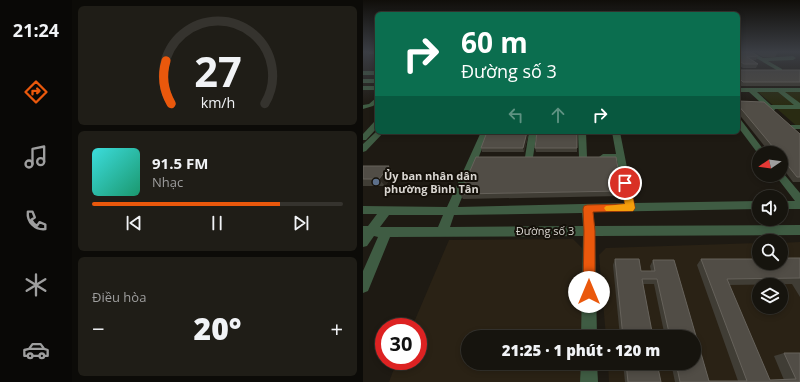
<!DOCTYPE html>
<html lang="vi">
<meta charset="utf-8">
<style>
:root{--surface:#16140e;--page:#1f1d17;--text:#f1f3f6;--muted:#9e9e9e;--line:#35332e;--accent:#ea580c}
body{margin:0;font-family:"Open Sans",sans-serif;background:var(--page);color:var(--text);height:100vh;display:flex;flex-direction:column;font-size:15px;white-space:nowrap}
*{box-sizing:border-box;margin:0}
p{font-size:13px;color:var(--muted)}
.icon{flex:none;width:22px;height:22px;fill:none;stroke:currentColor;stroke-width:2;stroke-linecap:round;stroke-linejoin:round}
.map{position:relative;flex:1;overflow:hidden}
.sheet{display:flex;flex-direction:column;gap:6px;padding:6px;background:#0c0b08;width:291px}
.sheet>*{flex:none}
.top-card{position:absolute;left:12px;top:12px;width:365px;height:122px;border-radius:6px;box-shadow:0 2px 6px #0003,0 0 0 1px var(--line);background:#0b6e4f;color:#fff;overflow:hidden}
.needle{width:26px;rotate:257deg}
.fabs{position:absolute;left:389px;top:146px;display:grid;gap:8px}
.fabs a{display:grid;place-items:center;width:36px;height:36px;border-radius:50%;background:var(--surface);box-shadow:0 2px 6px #0003,0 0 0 1px var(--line);font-size:20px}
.speed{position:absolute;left:12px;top:318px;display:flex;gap:8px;font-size:20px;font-weight:700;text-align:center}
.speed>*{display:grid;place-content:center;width:52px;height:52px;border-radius:50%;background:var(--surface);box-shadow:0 2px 6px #0003,0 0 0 1px var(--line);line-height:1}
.speed .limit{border:6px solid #d22;background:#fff;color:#111}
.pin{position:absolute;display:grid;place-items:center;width:34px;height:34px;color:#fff;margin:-17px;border:2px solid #fff;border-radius:50%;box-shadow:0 1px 4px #0007}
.me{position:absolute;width:44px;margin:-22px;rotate:0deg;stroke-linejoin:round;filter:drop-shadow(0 0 3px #0008)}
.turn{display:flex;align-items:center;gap:14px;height:84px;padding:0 20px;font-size:18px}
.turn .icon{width:52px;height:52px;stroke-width:2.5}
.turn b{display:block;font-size:28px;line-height:34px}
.lanes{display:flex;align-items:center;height:38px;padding:0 20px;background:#0003;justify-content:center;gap:20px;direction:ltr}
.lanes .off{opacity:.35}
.big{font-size:30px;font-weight:800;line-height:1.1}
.sheet .card{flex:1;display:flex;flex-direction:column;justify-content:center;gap:6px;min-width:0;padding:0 14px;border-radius:6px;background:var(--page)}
.sheet .dial{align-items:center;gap:0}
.dial svg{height:104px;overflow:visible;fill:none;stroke:var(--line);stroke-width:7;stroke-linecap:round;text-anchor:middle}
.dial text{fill:var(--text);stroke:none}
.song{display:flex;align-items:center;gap:12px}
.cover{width:48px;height:48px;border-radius:6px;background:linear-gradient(135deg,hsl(180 70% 55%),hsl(160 70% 35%))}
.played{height:4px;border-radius:2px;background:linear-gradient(90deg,var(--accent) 75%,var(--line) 75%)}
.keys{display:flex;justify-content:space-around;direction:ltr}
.heat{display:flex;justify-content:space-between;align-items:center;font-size:22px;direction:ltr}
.trip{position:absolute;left:98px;top:330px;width:240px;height:40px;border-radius:20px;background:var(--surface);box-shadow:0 2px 6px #0003,0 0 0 1px var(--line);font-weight:800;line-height:40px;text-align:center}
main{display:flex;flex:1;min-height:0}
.dock{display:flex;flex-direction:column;width:72px;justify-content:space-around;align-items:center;background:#090806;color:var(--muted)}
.dock .icon{width:28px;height:28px}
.dock .current{color:var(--accent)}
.dock b{font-size:18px;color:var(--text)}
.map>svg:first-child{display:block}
.built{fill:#2a2215;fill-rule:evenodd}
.green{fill:#292b12}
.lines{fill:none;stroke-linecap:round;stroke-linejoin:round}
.minor{fill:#3f5c43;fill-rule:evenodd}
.wall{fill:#403d35}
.shaded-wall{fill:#2c2820}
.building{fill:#514d46;stroke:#66625b}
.route{fill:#ea580c;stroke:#983908}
.slow{fill:#f59e0b}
.service-dot{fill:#5c6f8a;stroke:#15110a;stroke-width:1.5}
.labels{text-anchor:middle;stroke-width:4;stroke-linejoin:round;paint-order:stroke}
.poi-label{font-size:11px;font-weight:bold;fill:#d9d6d1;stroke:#15110a;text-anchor:start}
.street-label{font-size:11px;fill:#d9d6d1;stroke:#15110a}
</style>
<main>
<nav class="dock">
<b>21:24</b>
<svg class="icon current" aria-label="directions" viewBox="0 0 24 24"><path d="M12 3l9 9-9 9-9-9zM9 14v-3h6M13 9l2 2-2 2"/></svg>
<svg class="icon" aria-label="music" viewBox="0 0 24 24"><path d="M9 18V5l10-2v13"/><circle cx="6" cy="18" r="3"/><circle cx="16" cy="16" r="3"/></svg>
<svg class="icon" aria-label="phone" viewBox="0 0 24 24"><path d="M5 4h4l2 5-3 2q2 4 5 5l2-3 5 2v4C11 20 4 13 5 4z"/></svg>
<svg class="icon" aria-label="climate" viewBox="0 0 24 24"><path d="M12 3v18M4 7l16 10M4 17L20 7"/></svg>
<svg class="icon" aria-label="car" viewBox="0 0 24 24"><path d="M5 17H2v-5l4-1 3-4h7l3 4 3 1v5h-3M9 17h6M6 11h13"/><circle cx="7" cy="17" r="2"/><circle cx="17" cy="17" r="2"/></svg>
</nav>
<section class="sheet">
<div class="card dial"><svg viewBox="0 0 100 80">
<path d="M14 69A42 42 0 1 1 86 69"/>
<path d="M14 69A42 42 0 0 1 10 36" stroke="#ea580c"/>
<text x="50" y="56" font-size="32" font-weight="700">27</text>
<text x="50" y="72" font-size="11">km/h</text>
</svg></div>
<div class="card">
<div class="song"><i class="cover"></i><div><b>91.5 FM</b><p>Nhạc</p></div></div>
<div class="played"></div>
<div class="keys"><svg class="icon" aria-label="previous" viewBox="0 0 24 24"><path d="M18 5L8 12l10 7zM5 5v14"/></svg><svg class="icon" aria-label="pause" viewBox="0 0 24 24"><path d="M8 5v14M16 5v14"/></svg><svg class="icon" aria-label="next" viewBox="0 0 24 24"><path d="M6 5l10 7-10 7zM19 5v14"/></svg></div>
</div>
<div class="card"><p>Điều hòa</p>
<div class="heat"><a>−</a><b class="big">20°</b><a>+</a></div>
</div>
</section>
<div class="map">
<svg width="437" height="382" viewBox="0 0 437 382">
<rect width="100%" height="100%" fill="#1e1a13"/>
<g class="built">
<path d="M210 239 219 248V337H105V363H219V382H26L34 361H55V327H49L86 240Z"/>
<path d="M437 242V382H246L245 363H331V337H243L236 255 243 248 396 243V263H418V243ZM396 285H418V307H396Z"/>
</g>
<path class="green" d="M395 92H437V129Z"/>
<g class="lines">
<g class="minor">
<rect x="6" y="52" width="8" height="2"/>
<path d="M383 52H389L400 58 430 56 433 58 430 60 405 61 419 69V71L417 72Z"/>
<rect x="0" y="71" width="14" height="4"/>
<rect x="0" y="79" width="14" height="4"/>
<rect x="0" y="86" width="14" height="4"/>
<path d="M375 88H437V92H422L437 103V109H412L411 111H407L386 92H375ZM394 92H415L431 105H408Z"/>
<path d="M14 97V103L10 106 0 109V105L6 104Z"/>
<path d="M375 120H378L403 153H396V155L375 127Z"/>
<path d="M11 122H14V128L3 140H0V134Z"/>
<rect x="424" y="125" width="13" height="4"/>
<path d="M14 131V132H21L3 151 0 152V144Z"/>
<path d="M118 132H126L95 207 261 203 254 160H240L236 157 240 154H253L249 132H257L271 203 396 201V209L230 212 231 226 437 225V235L232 236 234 337H218L220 236 27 237 5 291 0 293V271L15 237 11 236 4 246 0 247V226H5L14 214H0V206L84 207ZM219 213 220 226 87 227 91 215ZM26 215H80L75 227H17Z"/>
<path d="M166 132H174L170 157 166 160 162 157Z"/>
<path d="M215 132H223L224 157 220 160 216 157Z"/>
<path d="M418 172 420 173 437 193V209H418V201H432L412 175H418Z"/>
<path d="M218 363H234L235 382H217Z"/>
</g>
</g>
<g class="wall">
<path d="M375 52 395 56 393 60H390L395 64 393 68H380L375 65Z"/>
<path d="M395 52H415L412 57H400L394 54Z"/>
<path d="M375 70H437V86H377L375 83Z"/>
<path d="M375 101 437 134V182H430L418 166V153H407L375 113Z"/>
<path d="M166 132 161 152H119L118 148Z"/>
<path d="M214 132V152H173L172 148Z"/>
<path d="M0 166 32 173 22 186H0Z"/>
<path d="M259 191 258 196 100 199 97 194Z"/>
<path d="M418 258H437V297L429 284 366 285 407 380H421L411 356 421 353H437V382H312L308 363H331V337H302L291 284H280L290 337H257L250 265 252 259H276L278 271H288L287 266 290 260H311L346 381H375L334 265 338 259H396V263H418Z"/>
<path d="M260 363H294L298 382H262Z"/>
</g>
<g class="shaded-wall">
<path d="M164 132H166L161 152 160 148Z"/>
<path d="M26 166 32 173 22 186 16 179Z"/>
</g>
<g class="building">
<path d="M375 52H388L395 56 384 57 395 64H381L375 60Z"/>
<path d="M375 70H437V82H380L375 77Z"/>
<path d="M375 101 401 102 437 134V177H434L418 157V153H415L375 105Z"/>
<path d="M124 132H164L160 148H118Z"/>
<path d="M174 132H214V148H172Z"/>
<path d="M113 157H253L259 191 97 194Z"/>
<path d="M0 166H26L16 179H0Z"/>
<path d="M418 258H437V278L364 279 407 380 433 379 421 353H437V382H317L313 363H331V337H307L294 279H279L290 337H260L252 259H276L278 271H292L290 260H311L346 381H384L338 259H396V263H418Z"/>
<path d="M263 363H294L298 382H265Z"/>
</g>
<linearGradient id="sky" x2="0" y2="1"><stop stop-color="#100e0a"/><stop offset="0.49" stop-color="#3b3e44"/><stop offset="1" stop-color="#3b3e44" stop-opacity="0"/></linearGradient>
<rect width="437" height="106" fill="url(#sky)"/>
<path class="route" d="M262 179 267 183 272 208 270 211 230 212 232 231V292L231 296 226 298 222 296 220 292 221 231 220 209 221 206 224 205 262 204 258 183Z"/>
<path class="slow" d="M265 195 270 199 272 208 270 211H243L241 208 243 206 262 204 261 199Z"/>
<circle class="service-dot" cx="13" cy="182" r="4"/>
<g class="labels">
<g class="poi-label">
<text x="21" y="180">Ủy ban nhân dân<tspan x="21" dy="13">phường Bình Tân</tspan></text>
</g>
<g class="street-label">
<text x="182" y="235">Đường số 3</text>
</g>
</g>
</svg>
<div class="fabs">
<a><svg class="needle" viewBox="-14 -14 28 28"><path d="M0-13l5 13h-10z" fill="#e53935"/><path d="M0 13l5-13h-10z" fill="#9e9e9e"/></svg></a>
<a><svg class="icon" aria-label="sound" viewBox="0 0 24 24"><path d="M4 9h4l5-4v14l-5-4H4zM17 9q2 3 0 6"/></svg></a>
<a><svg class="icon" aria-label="search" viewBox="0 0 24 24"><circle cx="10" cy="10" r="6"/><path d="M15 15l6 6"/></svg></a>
<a><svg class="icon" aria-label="layers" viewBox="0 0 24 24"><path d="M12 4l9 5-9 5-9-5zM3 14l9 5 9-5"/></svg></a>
</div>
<div class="speed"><div class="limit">30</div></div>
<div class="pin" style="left:262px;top:183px;background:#d93025"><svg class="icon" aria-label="arrive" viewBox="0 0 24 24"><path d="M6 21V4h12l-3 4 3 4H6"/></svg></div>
<svg class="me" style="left:226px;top:292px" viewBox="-20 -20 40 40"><circle r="19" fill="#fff"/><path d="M0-13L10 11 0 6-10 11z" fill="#ea580c"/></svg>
<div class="trip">21:25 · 1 phút · 120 m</div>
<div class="top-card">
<div class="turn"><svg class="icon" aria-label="right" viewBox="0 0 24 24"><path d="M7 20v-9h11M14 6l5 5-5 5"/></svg><div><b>60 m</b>Đường số 3</div></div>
<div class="lanes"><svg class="icon off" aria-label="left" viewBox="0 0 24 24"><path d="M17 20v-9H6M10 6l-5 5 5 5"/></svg><svg class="icon off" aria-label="ahead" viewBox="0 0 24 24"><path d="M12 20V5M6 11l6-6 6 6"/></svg><svg class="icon" aria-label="right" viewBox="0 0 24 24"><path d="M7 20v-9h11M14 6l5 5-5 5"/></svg></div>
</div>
</div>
</main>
